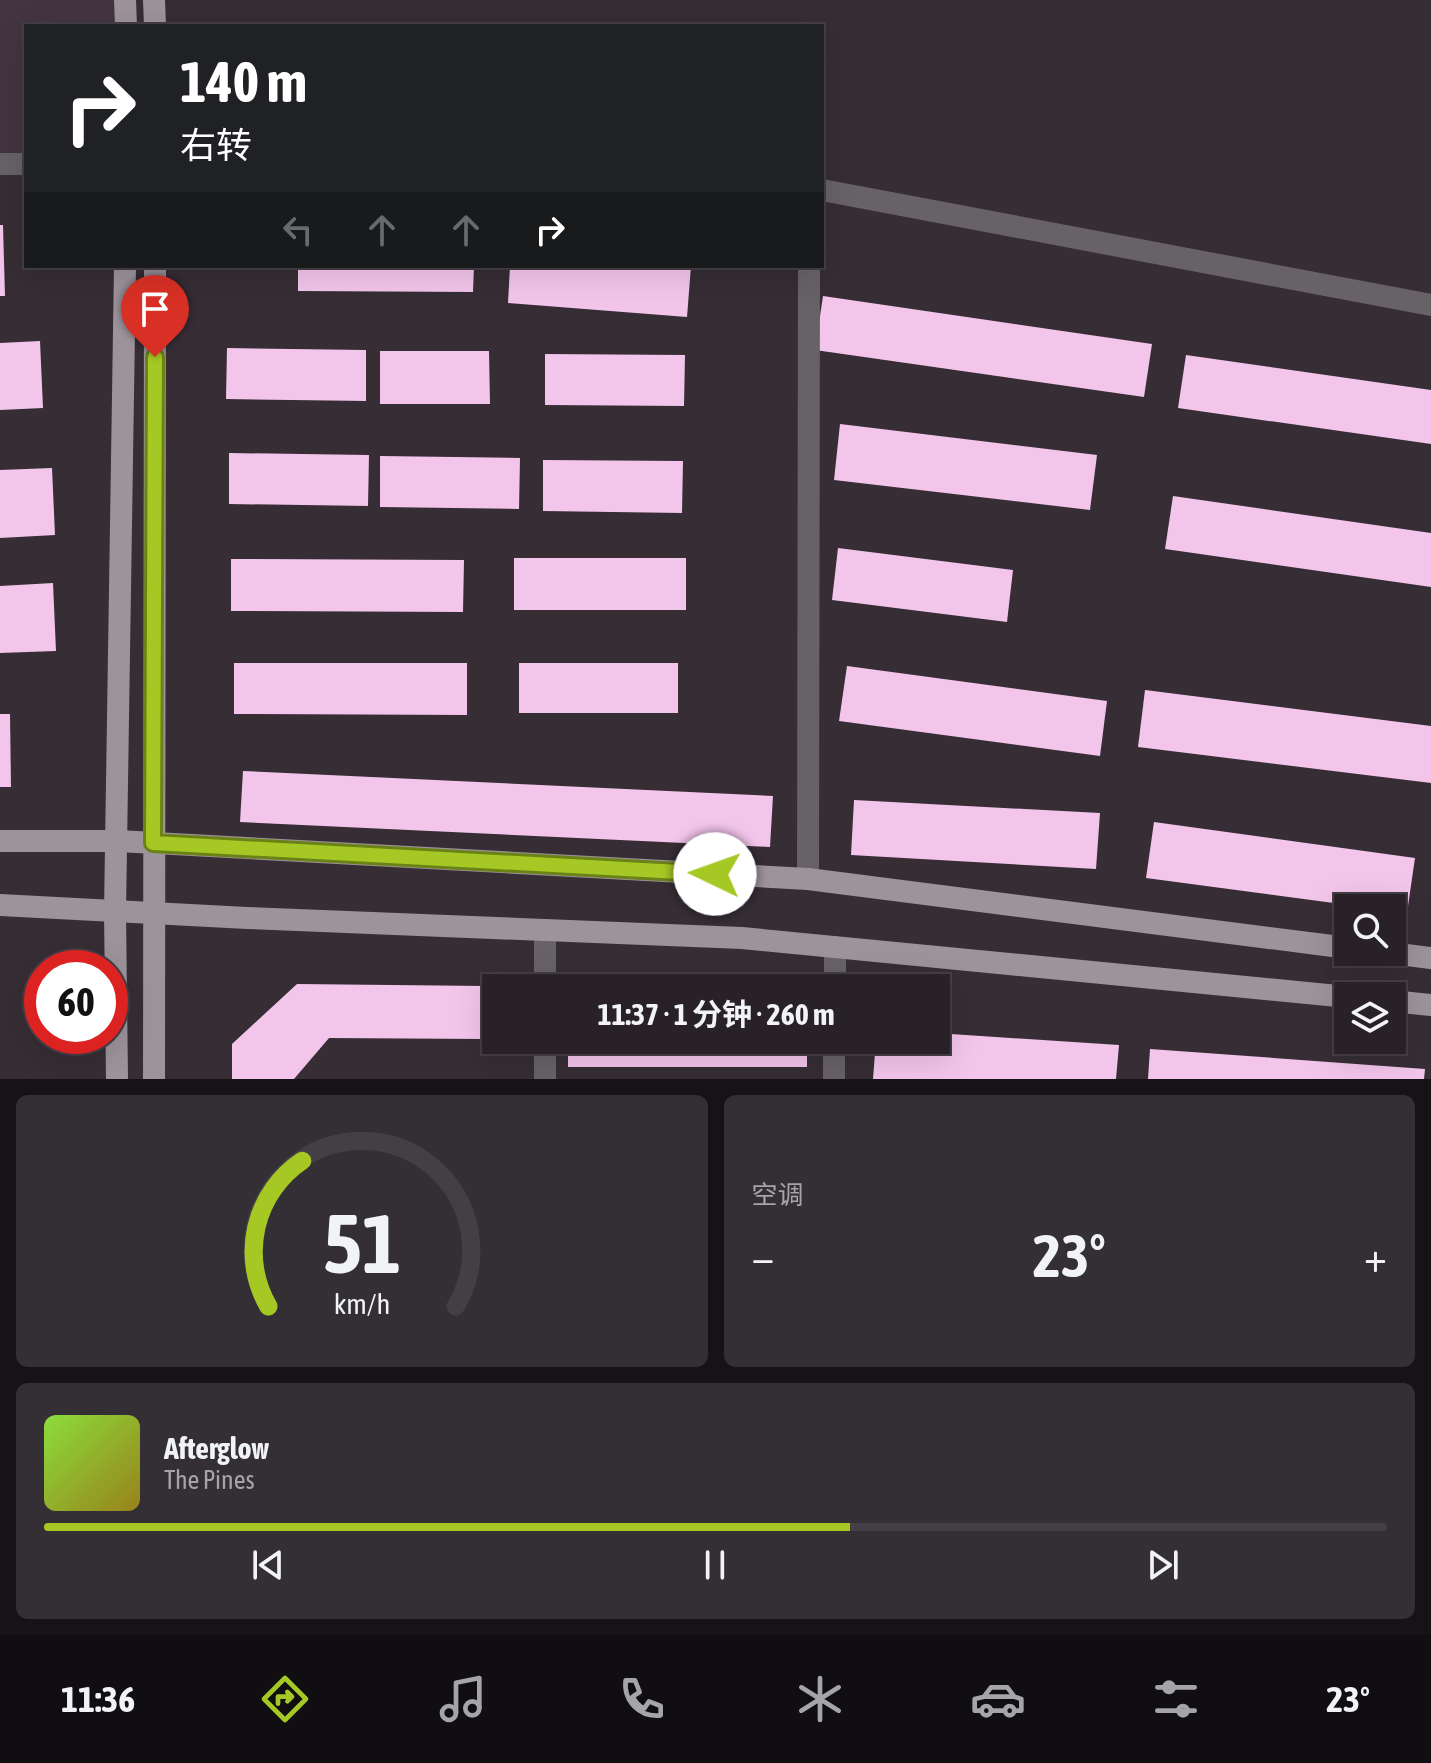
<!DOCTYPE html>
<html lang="zh">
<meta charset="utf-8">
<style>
:root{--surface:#282228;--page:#342f34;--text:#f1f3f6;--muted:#a5a4a8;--line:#443f45;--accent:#a5c824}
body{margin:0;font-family:"Asap Condensed","Noto Sans SC",sans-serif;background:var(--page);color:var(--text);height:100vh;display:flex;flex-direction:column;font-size:30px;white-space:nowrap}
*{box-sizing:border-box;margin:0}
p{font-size:26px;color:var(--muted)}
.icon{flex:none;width:44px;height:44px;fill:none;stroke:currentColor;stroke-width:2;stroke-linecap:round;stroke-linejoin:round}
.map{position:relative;height:1079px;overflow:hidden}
.side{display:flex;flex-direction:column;gap:16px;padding:16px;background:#161316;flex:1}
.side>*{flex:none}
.hud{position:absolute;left:24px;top:24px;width:800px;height:244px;border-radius:0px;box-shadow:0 8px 32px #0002,0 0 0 2px var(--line);background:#202124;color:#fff;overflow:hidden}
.buttons{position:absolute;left:1334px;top:894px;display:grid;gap:16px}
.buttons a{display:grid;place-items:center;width:72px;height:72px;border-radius:0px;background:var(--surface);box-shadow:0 8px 32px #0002,0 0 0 2px var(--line);font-size:40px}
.speed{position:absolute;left:24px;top:950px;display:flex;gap:16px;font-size:40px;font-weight:700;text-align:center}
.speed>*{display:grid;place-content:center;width:104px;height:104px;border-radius:50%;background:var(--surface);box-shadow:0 8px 32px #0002,0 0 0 2px var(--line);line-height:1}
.speed .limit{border:12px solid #d22;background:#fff;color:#111}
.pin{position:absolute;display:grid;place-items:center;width:68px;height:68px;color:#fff;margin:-82px -34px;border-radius:50% 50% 50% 0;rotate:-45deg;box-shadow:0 0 8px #0007}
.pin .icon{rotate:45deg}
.me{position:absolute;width:88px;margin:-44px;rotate:273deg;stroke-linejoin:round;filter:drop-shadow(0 0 6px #0008)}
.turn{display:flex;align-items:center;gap:28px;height:168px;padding:0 24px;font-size:36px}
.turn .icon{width:104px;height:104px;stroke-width:2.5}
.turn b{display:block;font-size:56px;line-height:68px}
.lanes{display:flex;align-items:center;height:76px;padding:0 24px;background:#0003;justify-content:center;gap:40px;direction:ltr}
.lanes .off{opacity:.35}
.big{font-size:60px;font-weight:700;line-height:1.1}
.side .card{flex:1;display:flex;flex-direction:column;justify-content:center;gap:12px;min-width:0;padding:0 28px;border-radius:12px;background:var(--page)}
.side .dial{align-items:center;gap:0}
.dial svg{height:208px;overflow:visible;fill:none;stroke:var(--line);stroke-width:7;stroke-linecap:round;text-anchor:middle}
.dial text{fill:var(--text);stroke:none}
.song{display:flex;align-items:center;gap:24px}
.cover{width:96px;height:96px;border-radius:12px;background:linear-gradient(135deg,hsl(90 70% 55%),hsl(50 70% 35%))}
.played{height:8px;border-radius:4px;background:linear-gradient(90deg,var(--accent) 60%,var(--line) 60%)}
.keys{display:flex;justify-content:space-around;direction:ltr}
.heat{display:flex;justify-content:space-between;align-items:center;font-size:44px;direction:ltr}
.side .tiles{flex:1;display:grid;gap:16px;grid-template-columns:1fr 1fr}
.card:last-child{grid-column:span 2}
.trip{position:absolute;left:482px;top:974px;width:468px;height:80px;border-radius:0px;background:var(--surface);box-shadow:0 8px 32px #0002,0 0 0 2px var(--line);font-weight:700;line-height:80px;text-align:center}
.menu{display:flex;height:128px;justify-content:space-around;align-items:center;background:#100e10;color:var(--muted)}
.menu .icon{width:56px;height:56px}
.menu .selected{color:var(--accent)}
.menu b{font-size:36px;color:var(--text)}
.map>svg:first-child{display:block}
.built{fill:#433440}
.building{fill:#f3c5eb}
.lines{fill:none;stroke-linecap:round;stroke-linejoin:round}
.minor{stroke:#676266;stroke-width:22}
.tertiary{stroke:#676266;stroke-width:22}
.primary{stroke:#9d939b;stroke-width:22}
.route-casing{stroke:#6b8217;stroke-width:20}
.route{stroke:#a5c824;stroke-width:14}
</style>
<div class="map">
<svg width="1431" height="1079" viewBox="0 0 1431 1079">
<rect width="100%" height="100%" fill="#362d35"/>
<path class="built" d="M0 0H125L126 26H26V164H0Z"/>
<g class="building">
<path d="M0 225H3L5 296H0Z"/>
<path d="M298 266H474L473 292 298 291Z"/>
<path d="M510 266H691L687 317 508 303Z"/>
<path d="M823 296 1152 344 1144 397 815 350Z"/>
<path d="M40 341 43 408 0 410V343Z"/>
<path d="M227 348 366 350V401L226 399Z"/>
<path d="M380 351H489L490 404H380Z"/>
<path d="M545 354 685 355 684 406 545 405Z"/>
<path d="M1186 355 1431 390V444L1178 408Z"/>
<path d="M840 424 1097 455 1090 510 834 480Z"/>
<path d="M229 453 369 455 368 506 229 504Z"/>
<path d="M380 456 520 458 519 509 380 507Z"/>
<path d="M543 460 683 461 682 513 543 511Z"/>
<path d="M52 468 55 535 0 538V470Z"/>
<path d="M1173 496 1431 533V587L1165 549Z"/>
<path d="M838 548 1013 570 1007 622 832 600Z"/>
<rect x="514" y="558" width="172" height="52"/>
<path d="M231 559 464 560 463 612 231 611Z"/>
<path d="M53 583 56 651 0 653V586Z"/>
<path d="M234 663H467V715L234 714Z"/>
<rect x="519" y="663" width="159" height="50"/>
<path d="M847 666 1107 701 1100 756 839 721Z"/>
<path d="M1145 690 1431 726V783L1138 747Z"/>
<path d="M0 714H10L11 787H0Z"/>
<path d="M243 771 773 796 770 847 240 822Z"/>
<path d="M854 800 1100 813 1096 869 851 855Z"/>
<path d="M1154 822 1415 858 1407 913 1392 911V908H1371L1146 878Z"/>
<path d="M297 984 485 986 484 1039 329 1038 294 1079H232V1044Z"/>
<path d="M936 1033 1119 1045 1116 1079H873L876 1040H936Z"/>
<rect x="568" y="1040" width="239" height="27"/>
<path d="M1150 1049 1425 1069 1424 1079H1148Z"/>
</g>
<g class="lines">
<g class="minor">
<path d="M808 879 809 266"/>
<path d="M545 930V988"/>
<path d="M835 988V947"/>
<path d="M545 1040V1079"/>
<path d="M834 1079V1040"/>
</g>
<g class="tertiary">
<path d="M0 164H26"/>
<path d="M822 190 1431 305"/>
</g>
<g class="primary">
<path d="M125 0 126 26"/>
<path d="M154 0 155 26"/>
<path d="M0 841H118L808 879 1348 948"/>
<path d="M0 905 247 918 742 938 1348 997"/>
<path d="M1383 952 1431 958"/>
<path d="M1392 1001 1431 1005"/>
<path d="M117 1079 115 912 125 266"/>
<path d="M154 1079 155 266"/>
</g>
</g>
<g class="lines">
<g class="route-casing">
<path id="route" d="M155 357 153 843 715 874"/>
</g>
<use href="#route" class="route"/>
</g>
</svg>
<div class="buttons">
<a><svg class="icon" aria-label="search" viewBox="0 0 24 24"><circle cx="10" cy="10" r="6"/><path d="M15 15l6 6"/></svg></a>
<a><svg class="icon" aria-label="layers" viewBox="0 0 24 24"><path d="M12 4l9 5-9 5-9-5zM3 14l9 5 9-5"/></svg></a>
</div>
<div class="speed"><div class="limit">60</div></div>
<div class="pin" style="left:155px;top:357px;background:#d93025"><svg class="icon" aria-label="arrive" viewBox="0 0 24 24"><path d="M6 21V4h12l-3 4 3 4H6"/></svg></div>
<svg class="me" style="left:715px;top:874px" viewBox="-20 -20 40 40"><circle r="19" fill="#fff"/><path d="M0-13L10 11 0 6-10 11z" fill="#a5c824"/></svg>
<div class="trip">11:37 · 1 分钟 · 260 m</div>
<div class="hud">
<div class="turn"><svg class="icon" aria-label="right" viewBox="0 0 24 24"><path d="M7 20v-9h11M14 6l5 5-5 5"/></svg><div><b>140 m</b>右转</div></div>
<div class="lanes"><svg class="icon off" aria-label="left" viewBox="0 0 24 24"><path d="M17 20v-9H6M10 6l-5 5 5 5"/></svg><svg class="icon off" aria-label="ahead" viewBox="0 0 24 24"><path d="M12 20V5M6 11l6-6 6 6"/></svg><svg class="icon off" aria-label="ahead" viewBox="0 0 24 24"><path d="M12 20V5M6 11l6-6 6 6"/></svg><svg class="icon" aria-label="right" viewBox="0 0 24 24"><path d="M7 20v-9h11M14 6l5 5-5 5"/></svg></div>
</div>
</div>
<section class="side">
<div class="tiles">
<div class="card dial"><svg viewBox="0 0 100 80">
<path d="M14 69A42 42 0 1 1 86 69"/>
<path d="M14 69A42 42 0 0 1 27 13" stroke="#a5c824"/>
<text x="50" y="56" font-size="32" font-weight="700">51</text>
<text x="50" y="72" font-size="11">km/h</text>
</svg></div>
<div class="card"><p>空调</p>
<div class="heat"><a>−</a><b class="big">23°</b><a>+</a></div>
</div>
<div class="card">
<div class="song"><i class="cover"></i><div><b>Afterglow</b><p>The Pines</p></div></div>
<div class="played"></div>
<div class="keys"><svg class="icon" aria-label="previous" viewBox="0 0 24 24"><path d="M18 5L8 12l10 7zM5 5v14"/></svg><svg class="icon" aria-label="pause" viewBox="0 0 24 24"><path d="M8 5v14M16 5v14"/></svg><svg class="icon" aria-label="next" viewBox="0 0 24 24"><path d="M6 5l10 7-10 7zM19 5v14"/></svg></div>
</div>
</div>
</section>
<nav class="menu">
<b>11:36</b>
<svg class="icon selected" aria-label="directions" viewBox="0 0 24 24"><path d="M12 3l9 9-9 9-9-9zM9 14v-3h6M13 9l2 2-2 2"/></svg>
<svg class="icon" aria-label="music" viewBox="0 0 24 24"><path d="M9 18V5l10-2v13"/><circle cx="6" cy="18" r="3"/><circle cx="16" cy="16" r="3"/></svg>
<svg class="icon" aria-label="phone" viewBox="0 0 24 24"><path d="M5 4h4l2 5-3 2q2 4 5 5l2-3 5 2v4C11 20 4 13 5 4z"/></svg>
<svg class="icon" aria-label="climate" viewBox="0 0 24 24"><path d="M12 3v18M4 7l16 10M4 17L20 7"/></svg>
<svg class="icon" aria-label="car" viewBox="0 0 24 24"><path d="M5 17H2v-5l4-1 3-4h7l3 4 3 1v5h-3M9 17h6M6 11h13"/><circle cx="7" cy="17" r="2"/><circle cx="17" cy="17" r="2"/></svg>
<svg class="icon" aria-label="filters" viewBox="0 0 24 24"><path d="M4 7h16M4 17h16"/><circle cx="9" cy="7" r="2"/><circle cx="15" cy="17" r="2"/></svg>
<b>23°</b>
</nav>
